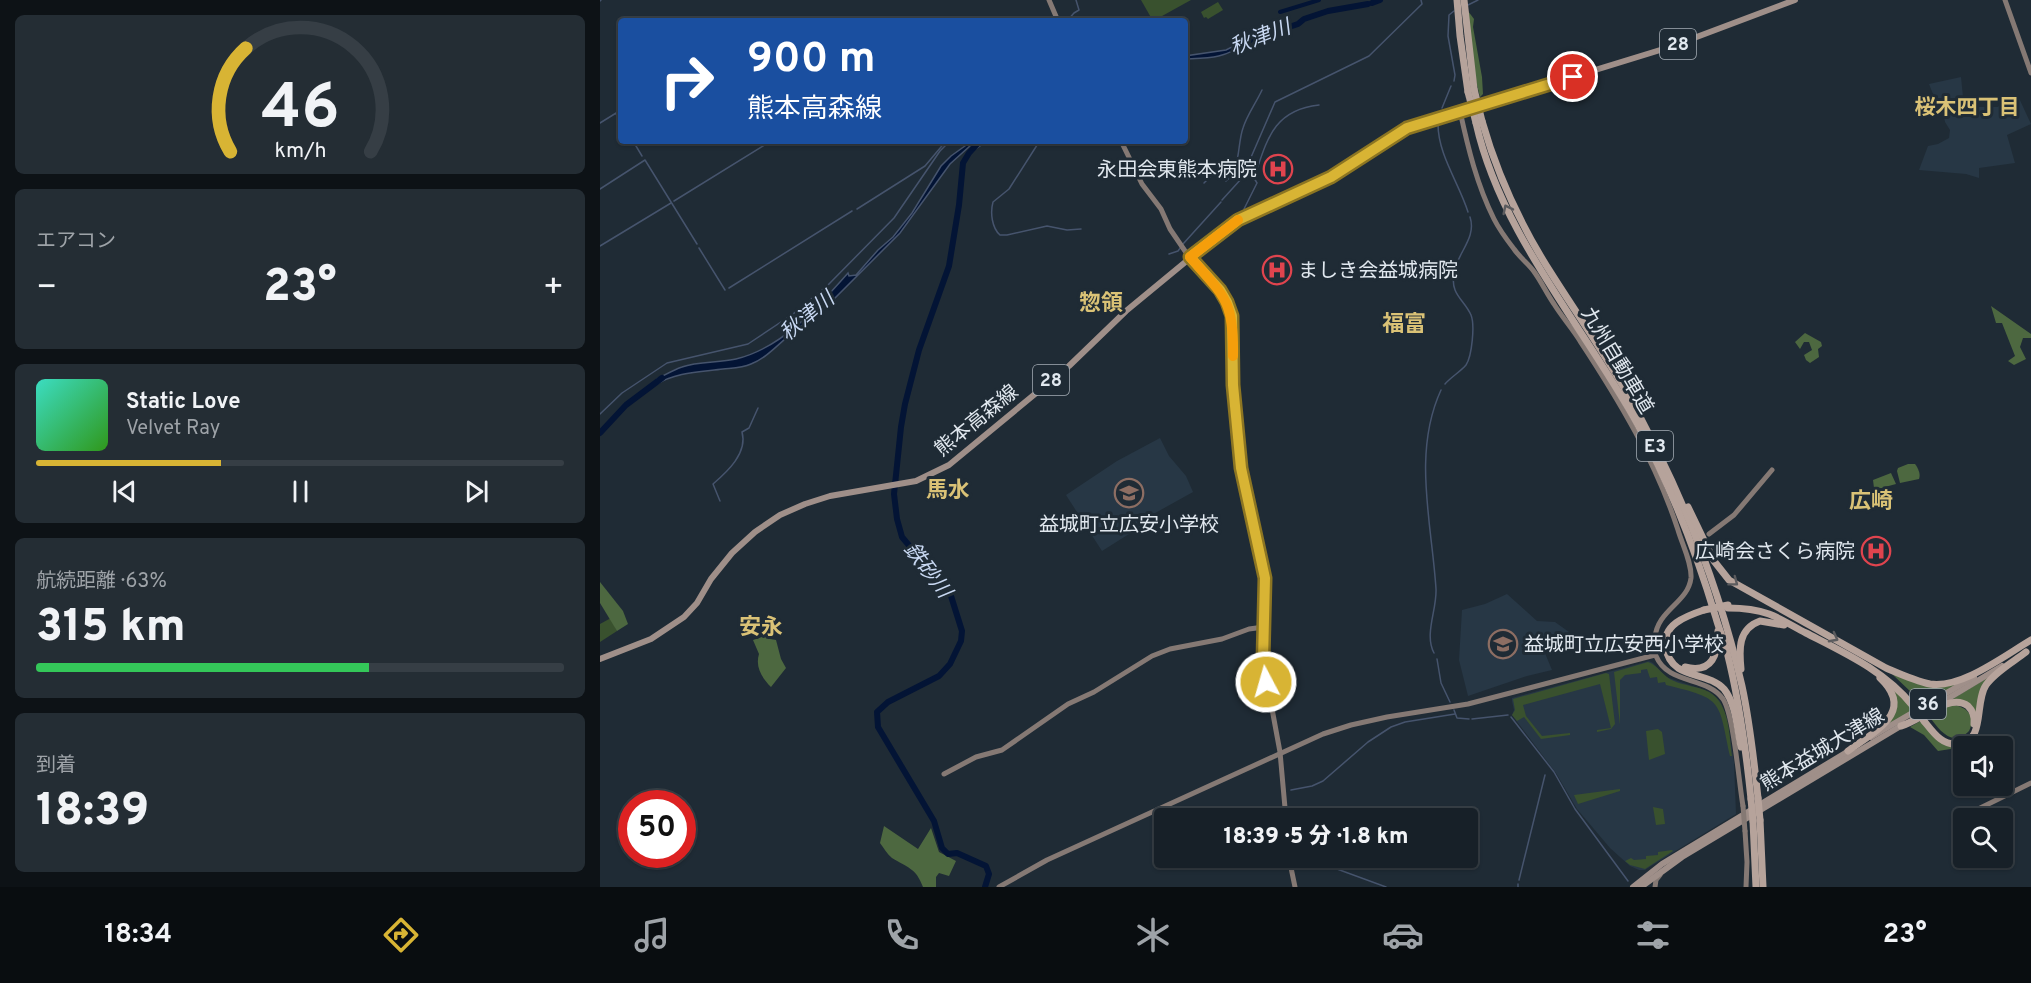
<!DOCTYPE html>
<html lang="ja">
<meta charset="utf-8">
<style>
:root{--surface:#172028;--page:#242d34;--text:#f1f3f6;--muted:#9ea3a8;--line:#363e45;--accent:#d8b434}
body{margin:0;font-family:Overpass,"Noto Sans JP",sans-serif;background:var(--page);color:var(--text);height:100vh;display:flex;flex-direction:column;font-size:22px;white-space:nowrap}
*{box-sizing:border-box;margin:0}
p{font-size:20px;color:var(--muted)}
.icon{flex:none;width:33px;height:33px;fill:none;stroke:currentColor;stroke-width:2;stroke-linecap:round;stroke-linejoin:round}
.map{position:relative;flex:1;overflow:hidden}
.drawer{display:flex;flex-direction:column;gap:15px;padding:15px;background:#0d1216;width:600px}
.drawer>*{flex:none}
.banner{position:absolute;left:18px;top:18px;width:570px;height:126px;border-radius:6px;box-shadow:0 2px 4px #0004,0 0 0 2px var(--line);background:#1a4fa0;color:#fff;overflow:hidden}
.buttons{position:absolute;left:1353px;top:736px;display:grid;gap:12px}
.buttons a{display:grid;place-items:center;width:60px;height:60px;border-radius:6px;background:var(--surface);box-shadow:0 2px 4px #0004,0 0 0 2px var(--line);font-size:30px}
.speed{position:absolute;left:18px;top:790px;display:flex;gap:12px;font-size:30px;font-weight:700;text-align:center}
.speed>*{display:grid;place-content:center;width:78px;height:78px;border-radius:50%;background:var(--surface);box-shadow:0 2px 4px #0004,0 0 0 2px var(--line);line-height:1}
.speed .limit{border:9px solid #d22;background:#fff;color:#111}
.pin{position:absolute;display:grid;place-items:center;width:51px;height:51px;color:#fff;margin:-26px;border:3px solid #fff;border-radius:50%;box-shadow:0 2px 6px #0007}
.me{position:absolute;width:66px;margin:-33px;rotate:354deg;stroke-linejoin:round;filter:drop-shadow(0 0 4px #0008)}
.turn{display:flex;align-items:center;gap:21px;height:126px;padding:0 30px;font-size:27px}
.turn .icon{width:78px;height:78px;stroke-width:2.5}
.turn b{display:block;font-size:42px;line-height:51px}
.big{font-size:45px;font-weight:800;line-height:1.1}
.drawer .tile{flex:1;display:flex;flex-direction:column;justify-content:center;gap:9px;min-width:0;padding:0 21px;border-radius:9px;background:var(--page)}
.drawer .dial{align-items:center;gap:0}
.dial svg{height:156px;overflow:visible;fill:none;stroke:var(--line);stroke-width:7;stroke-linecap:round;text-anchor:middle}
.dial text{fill:var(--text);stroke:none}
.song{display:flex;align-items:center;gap:18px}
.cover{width:72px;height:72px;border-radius:9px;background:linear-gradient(135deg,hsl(170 70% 55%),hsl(110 70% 35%))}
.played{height:6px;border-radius:3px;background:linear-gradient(90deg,var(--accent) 35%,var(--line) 35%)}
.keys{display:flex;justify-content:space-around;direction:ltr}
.heat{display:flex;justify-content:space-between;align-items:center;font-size:33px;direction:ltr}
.charge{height:9px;border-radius:4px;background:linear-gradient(90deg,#34c759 63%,var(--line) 0)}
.trip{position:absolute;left:554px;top:808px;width:324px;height:60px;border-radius:6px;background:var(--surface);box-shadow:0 2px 4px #0004,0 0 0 2px var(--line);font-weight:800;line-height:60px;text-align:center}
.menu{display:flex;height:96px;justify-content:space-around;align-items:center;background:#090d10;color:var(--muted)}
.menu .icon{width:42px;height:42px}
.menu .on{color:var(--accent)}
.menu b{font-size:27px;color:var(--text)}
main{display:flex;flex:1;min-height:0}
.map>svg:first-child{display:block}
.built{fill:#273745}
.green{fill:#39512e}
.forest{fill:#4d6840}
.water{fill:#031435;stroke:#46546d;stroke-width:1.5}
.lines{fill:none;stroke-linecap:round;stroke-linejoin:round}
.stream{stroke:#46546d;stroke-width:1.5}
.canal{stroke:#031435;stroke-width:4}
.river{stroke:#031435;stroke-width:6}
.secondary{stroke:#857974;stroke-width:5}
.primary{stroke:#9f8f89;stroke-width:6}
.highway{stroke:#b6a39b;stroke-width:7}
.secondary-bridge{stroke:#857974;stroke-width:5}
.highway-bridge{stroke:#b6a39b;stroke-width:7}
.oneway{stroke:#5b5b5e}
.route-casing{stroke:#8c7522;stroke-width:15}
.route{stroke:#d8b434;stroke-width:10}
.slow{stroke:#f59e0b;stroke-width:10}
.labels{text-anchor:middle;stroke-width:6;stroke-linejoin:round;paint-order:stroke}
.shield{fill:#1f2b35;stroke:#a7afb7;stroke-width:1.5}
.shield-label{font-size:18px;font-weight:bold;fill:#e1e8ef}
.poi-label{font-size:20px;fill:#e1e8ef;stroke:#1f2b35;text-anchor:end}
.street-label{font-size:20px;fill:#e1e8ef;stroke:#1f2b35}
.water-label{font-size:21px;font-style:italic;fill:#c8d8f2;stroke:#1f2b35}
.neighbourhood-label{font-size:21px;font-weight:bold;fill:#dac276;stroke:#1f2b35}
.quarter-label{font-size:22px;font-weight:bold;fill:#dac276;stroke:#1f2b35}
</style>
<main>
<section class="drawer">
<div class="tile dial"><svg viewBox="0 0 100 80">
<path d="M14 69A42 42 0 1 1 86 69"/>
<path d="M14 69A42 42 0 0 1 22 16" stroke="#d8b434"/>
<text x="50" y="56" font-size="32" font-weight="700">46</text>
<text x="50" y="72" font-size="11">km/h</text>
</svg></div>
<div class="tile"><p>エアコン</p>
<div class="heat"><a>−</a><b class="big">23°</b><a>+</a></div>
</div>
<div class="tile">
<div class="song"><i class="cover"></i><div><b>Static Love</b><p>Velvet Ray</p></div></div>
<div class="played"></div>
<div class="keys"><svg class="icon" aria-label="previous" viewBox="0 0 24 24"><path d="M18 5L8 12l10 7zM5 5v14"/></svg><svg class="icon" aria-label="pause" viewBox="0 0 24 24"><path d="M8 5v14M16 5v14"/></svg><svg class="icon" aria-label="next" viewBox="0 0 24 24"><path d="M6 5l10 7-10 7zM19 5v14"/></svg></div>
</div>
<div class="tile"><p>航続距離 · 63%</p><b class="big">315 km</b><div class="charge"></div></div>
<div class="tile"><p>到着</p><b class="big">18:39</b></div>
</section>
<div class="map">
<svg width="1431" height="887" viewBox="0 0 1431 887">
<rect width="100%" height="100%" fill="#1f2b35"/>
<g class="built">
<path d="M1361 77 1364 107H1398L1401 103 1418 96 1431 124 1407 135 1415 163 1379 168V178L1366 174 1319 170 1328 146 1338 144 1349 138 1350 130 1345 122 1342 107 1337 104 1329 84Z"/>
<path d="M560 438 569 456 586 476 593 492 548 517V522L502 551 466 495 517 461Z"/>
<path d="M907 594 937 621 955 622 969 632 942 646 952 670 927 676 868 696 859 660 862 610 885 604Z"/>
<path d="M1049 661 1053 663 1066 677 1110 692 1120 701 1127 718 1134 762 1136 814 1051 866 1045 870H1039L1030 866 1010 848 977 809 956 773 912 715 914 710 912 701V698Z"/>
</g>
<g class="green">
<path d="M541 0H591L553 21Z"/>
<path d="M618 2 623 10 608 19 606 17 604 18 601 12Z"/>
<path d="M11 618 17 631 0 642V624Z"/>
<path d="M1048 662C1058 665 1063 677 1074 681 1085 686 1098 686 1109 692 1130 704 1129 735 1132 756H1130C1118 700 1124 699 1066 685L1065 682 1058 683 1057 677 1050 678 1047 669 1041 670V673L1025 675 1020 680V725L1014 672Z"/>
<path d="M1006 673 1009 674 1015 724 1011 729 997 732V730L1011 728 1000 684 923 705 926 716 942 736 970 733V735L941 739 924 717 917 721 912 715 915 710 913 699Z"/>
<path d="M1058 729 1062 732 1065 754 1049 760 1046 731Z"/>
<path d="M1020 789V791L978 804 974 795Z"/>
<path d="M1053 807 1063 809 1065 824 1056 825Z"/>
<path d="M1072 850 1073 851 1045 869 1030 865 1025 861 1031 858 1034 860 1046 859V856L1058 855V852Z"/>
</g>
<g class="forest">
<path d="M868 11 874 19 873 27 882 77 883 94 880 97 875 77Z"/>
<path d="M1391 306 1431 334V338H1423L1420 347 1426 359 1414 365 1408 361 1415 356 1402 323H1396Z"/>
<path d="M1205 333 1221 342 1222 346 1218 349 1219 357 1210 363 1206 360 1204 355 1212 350 1209 342H1204L1200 349 1195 342Z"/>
<path d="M1308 464H1315C1318 468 1321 474 1319 479L1300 483 1297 471 1298 468Z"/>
<path d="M1291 473 1296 484 1285 487 1278 493 1274 488 1273 480Z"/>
<path d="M0 582 23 611 28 624 17 631 0 603Z"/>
<path d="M168 635 170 639 176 640 181 659 186 668 171 687C162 678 155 667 159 654L153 640Z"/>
<path d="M1292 674 1316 681 1360 684 1323 706 1312 693Z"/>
<path d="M1387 678 1388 680 1377 721 1373 711 1351 700Z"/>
<path d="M1292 687 1316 710 1282 730C1294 714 1302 707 1292 687Z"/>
<path d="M1353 705C1368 707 1376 717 1369 731 1352 748 1339 730 1329 716L1344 707Z"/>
<path d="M1322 720 1340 742 1371 743 1363 747 1338 751 1324 735 1310 727Z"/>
<path d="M284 826 318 849 331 828 339 852 356 861 349 876 339 873 336 877V887H323C316 868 308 868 292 858 287 854 284 848 280 843Z"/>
</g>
<g class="water">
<path d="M644 41 645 43C624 59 609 58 585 59V56L626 50Z"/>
<path d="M372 141H388L375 149 371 145 350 164 300 233 212 321C189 329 174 355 151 364 142 368 132 368 123 369 99 372 76 372 55 385L57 379C65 375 73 370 82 367 98 361 119 363 136 359 182 348 218 307 248 273L249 276 256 275 278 250 293 237 312 213 341 166 351 156Z"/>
</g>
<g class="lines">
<g class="stream">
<path d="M0 1 1 0"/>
<path d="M868 5 878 0"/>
<path d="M467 21 474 13 479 10 476 0"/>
<path d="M854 81 855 75 848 36 849 15 854 11"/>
<path d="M842 108 851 86"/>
<path d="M16 114 21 121"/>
<path d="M0 123 21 110"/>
<path d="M838 124C838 155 859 183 868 212"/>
<path d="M33 141 42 156"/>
<path d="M443 141 439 142 409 189 393 202C390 213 392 228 400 235H407L447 226 467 230 481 229"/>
<path d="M604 183 615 172 626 181C641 169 637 145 643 128 647 115 656 103 662 90"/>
<path d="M0 189 45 160 97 244"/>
<path d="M622 200 642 178 675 102 769 56 822 4 821 0"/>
<path d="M74 201 171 141"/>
<path d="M257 209 325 166 346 141"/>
<path d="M644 209 657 183 654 178C667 140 673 110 719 105"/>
<path d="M583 244 621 202"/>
<path d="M0 246 71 203"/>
<path d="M99 248 125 290"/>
<path d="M569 254 578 251 581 247"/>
<path d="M129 288 252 211"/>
<path d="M845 384C851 377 860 372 866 365 872 356 875 325 871 315 864 299 850 295 854 273 857 253 877 238 870 217"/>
<path d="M0 414 22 393 67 363 148 344 193 314 228 285 294 218 340 151 350 141"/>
<path d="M120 501 113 484C127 472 148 453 142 432L149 428 158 408"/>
<path d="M834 653C824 634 837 610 836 589 832 524 812 453 841 390"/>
<path d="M837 659 841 683 850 702"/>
<path d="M854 710 857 718 869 719"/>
<path d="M911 717 954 772 975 809 1028 881"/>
<path d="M872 719 908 715"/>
<path d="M691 790 712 786 723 781 768 742 791 727 805 722 855 714"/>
<path d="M707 858 786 887"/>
<path d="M919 880 945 775"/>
<path d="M918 887V884"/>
</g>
<path class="canal" d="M680 12 719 0"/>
<g class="river">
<path d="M772 3 780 0"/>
<path d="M638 47 657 36 669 38 680 30 698 24 704 19 728 11 768 4"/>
<path d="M380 141 369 153 363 163 359 205 349 266 319 350 305 404 301 427 294 494 297 519 302 537 312 549 329 564 351 596 362 631 361 641 350 664 339 676 288 702 277 712 278 727 334 821 342 848 348 854 357 853 386 866 389 874 385 887"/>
<path d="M0 433 26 405 62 378"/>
</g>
<g class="secondary">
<path d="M449 0 458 21"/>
<path d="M1405 0 1431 73"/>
<path d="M860 111C868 148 877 185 894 219 899 229 907 240 914 249 920 258 929 264 935 273 942 283 947 294 954 304 962 317 972 328 980 341 1019 400 1056 462 1078 530 1082 544 1092 563 1091 578 1088 603 1057 610 1055 638 1054 644 1054 651 1056 656 1068 685 1107 676 1123 699 1134 716 1139 784 1143 806"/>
<path d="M521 141 542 184 561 209 570 229 585 251 619 290 627 301 631 315 633 385 638 442 641 468 665 578 663 660 680 752 686 819"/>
<path d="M1109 534 1134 515 1172 470"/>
<path d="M344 774 376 757 402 750 468 704 494 692 552 656 570 649 622 639 649 629 664 627"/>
<path d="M1364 816 1431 783"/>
<path d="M1145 831 1147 862 1146 887"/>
<path d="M689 858 695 887"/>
<path d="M399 887 447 860 723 734 751 725 787 717 868 704 1055 655"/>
<path d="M1055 887 1056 880 1060 875"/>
</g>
<g class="primary">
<path d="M0 659 51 639 84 617 97 603 111 579 132 553 155 532 180 515 205 504 230 496 316 481 349 465 469 366 526 311 629 226 655 211 731 177 791 137 813 126 1070 47 1195 0"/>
<path d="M1334 707 1402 666"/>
<path d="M1271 737 1374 677"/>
<path d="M1033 887 1062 864 1252 749"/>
<path d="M1041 887 1082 857 1304 724"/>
</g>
<g class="highway">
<path d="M857 0 860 36 868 92"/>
<path d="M864 0 874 89"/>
<path d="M882 121C897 174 921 226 951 273 975 311 1001 348 1024 388 1077 481 1118 581 1142 686 1150 723 1154 760 1158 798"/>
<path d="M876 123C901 235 984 326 1038 425 1071 487 1096 551 1116 618 1119 629 1124 640 1127 652 1139 700 1146 750 1151 799"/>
<path d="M1088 507 1114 561 1129 580 1286 668C1300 674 1315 681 1330 684 1361 689 1404 656 1431 640"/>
<path d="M1128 608C1142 608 1155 609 1169 614 1182 619 1194 627 1206 633 1245 653 1285 671 1313 706"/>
<path d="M1104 610C1086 616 1061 625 1066 648 1067 656 1071 663 1078 668 1092 677 1112 676 1124 689 1136 704 1137 728 1141 747"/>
<path d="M1085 667C1113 674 1118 654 1118 631"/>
<path d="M1141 669C1139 649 1138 629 1160 621L1184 625"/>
<path d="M1324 721C1333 732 1342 746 1358 744 1386 742 1374 703 1386 685 1395 672 1413 662 1426 652"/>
<path d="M1301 726C1320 721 1350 692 1368 706 1373 711 1375 717 1374 724"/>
<path d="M1248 751C1275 731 1316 712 1280 678"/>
<path d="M1160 820 1163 887"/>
<path d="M1153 821 1156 887"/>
</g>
<path class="secondary-bridge" d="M1143 806 1145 831"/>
<g class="highway-bridge">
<path d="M874 89 882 121"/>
<path d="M868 92 876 123"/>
<path d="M1104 610 1128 605"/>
<path d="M1313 706 1324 721"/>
<path d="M1158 798 1160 820"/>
<path d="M1151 799 1153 821"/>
</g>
</g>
<defs><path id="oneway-chevron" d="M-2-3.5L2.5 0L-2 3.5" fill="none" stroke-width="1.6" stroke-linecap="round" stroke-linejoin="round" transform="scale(1.5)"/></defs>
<g class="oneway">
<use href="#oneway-chevron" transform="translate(907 209) rotate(-116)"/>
<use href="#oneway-chevron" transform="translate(1134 582) rotate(37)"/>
<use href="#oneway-chevron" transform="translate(1234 638) rotate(28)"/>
</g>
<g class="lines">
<g class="route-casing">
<path id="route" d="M666 682 663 660 665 578 641 468 633 385 632 316 627 302 620 290 590 257 638 220 731 177 807 128 973 77"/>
</g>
<use href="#route" class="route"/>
<path class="slow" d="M633 356C634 301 625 297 590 257L638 220"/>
</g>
<defs>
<g id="hospital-ring" transform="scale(1.5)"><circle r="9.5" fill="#1f2b35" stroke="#e0444e" stroke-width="1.5"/><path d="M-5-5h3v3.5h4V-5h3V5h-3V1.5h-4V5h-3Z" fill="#e0444e"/></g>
<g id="school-ring" transform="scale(1.5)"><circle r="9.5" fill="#1f2b35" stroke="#8d6e63" stroke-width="1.5"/><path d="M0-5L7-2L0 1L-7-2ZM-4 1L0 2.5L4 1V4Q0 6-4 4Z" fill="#8d6e63"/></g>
</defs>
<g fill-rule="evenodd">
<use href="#hospital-ring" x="678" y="169"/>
<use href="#hospital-ring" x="677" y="270"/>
<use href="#school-ring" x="529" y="493"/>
<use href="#hospital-ring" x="1276" y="551"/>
<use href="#school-ring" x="903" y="644"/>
</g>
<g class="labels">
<g class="shield">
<rect x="1060" y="29" width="36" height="30" rx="4.5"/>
<rect x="433" y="365" width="36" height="30" rx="4.5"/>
<rect x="1037" y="431" width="36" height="30" rx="4.5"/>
<rect x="1310" y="689" width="36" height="30" rx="4.5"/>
</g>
<g class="shield-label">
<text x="1078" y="50">28</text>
<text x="451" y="386">28</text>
<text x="1055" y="452">E3</text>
<text x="1328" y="710">36</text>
</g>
<g class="poi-label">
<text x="657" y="176">永田会東熊本病院</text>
<text x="698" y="277" text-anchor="start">ましき会益城病院</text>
<text x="529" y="531" text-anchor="middle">益城町立広安小学校</text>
<text x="1255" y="558">広崎会さくら病院</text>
<text x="924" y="651" text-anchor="start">益城町立広安西小学校</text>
</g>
<g class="street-label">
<text transform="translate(1018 360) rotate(59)" y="7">九州自動車道</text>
<text transform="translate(376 420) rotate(-39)" y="7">熊本高森線</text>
<text transform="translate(1222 749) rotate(-31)" y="7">熊本益城大津線</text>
</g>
<g class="water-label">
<text transform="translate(660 37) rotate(-21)" y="7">秋津川</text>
<text transform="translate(207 316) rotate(-40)" y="7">秋津川</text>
<text transform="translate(328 570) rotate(53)" y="7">鉄砂川</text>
</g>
<g class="neighbourhood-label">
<text x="1367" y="114">桜木四丁目</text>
</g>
<g class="quarter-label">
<text x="501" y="310">惣領</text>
<text x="804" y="331">福富</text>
<text x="348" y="497">馬水</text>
<text x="1271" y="508">広崎</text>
<text x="161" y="634">安永</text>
</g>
</g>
</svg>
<div class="buttons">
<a><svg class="icon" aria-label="sound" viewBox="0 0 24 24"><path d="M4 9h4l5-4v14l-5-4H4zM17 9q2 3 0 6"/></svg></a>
<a><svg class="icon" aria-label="search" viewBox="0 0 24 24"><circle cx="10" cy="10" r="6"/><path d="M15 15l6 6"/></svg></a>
</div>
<div class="speed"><div class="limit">50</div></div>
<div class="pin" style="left:973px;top:77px;background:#d93025"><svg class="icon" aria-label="arrive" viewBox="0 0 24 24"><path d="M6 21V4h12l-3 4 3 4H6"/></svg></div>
<svg class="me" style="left:666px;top:682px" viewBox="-20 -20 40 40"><circle r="17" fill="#d8b434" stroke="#fff" stroke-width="3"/><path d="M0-11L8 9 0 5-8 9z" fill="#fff"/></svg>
<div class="trip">18:39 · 5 分 · 1.8 km</div>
<div class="banner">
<div class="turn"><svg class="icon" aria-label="right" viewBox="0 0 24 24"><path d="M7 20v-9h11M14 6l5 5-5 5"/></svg><div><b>900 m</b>熊本高森線</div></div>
</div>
</div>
</main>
<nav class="menu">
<b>18:34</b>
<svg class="icon on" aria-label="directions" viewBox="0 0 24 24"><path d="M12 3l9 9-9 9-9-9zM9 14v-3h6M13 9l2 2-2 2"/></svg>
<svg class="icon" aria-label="music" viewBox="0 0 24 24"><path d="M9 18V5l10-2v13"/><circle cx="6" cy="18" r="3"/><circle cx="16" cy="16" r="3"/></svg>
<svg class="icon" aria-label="phone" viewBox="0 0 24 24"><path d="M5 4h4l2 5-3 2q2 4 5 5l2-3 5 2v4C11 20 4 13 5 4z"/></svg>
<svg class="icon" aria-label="climate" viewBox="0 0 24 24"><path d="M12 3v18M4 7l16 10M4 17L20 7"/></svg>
<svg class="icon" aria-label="car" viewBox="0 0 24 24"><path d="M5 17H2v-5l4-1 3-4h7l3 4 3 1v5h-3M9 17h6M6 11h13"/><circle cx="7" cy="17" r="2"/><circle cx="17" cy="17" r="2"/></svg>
<svg class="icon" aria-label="filters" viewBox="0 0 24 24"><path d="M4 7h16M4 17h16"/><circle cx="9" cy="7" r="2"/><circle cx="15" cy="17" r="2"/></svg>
<b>23°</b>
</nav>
